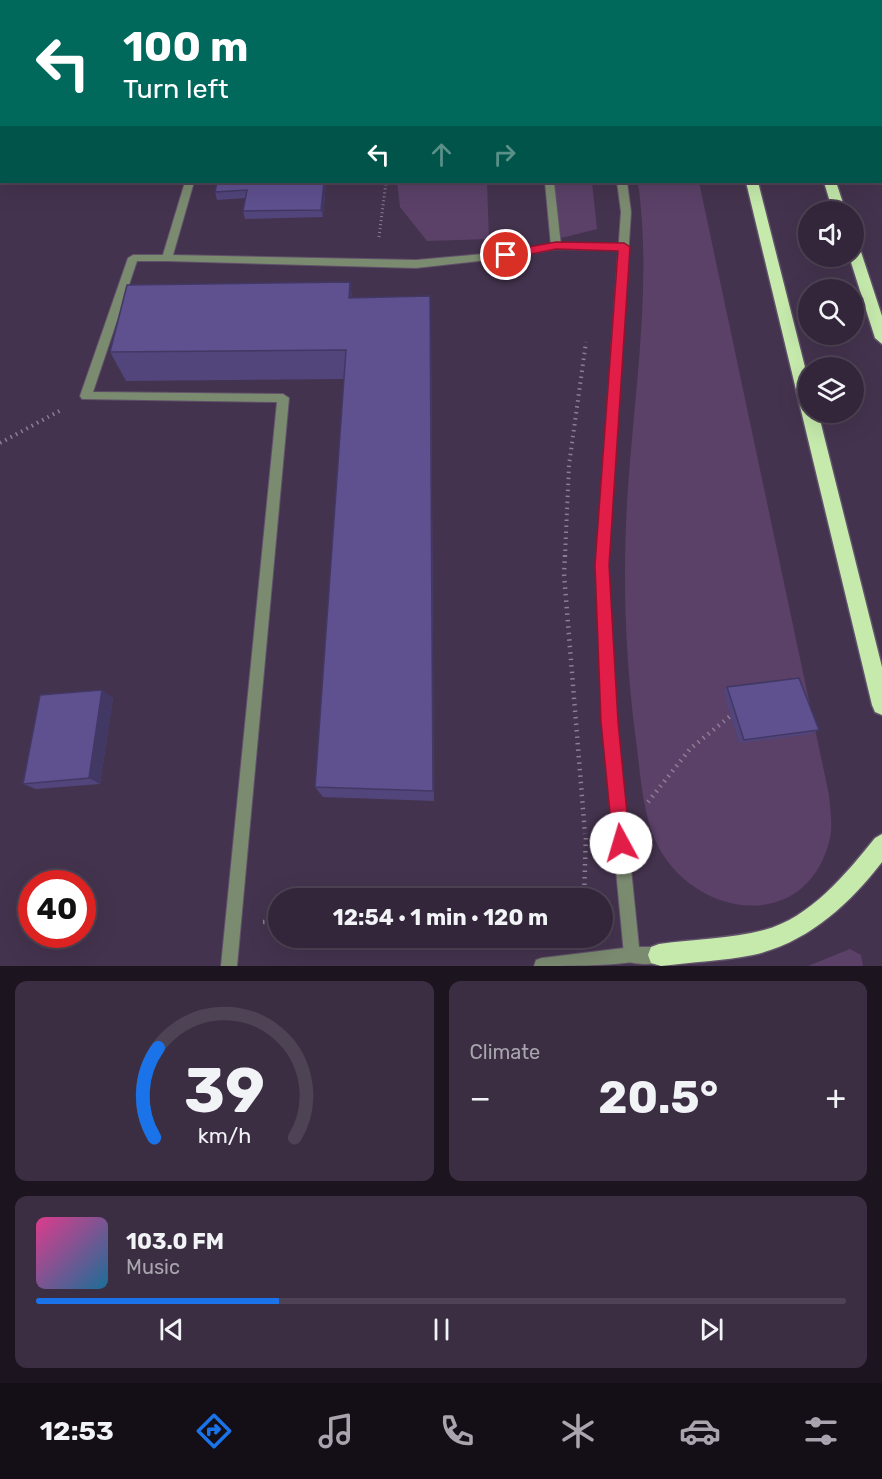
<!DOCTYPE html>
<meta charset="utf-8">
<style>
:root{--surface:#33263a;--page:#3b2e42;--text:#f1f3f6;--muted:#a9a5af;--line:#4e4354;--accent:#1a73e8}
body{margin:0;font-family:Rubik,sans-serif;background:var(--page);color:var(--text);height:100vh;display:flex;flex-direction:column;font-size:22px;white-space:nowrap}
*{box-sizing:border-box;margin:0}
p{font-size:20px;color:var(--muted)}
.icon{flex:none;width:33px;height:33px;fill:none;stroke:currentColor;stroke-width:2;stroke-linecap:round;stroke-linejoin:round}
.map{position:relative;height:966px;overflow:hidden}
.details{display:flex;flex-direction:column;gap:15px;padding:15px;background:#1c1520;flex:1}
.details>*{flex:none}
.top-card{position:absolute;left:0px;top:0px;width:882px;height:183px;box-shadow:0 6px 24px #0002,0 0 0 2px var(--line);background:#00695c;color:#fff;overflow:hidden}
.tools{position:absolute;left:798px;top:201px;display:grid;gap:12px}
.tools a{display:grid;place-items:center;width:66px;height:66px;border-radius:50%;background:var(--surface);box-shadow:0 6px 24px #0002,0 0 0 2px var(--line);font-size:30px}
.speed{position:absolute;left:18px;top:870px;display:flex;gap:12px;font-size:30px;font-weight:700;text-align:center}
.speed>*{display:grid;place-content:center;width:78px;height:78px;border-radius:50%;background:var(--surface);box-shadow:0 6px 24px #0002,0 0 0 2px var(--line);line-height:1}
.speed .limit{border:9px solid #d22;background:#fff;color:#111}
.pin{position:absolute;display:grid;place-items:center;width:51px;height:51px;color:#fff;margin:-26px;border:3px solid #fff;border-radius:50%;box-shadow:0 2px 6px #0007}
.me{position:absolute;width:66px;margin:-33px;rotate:354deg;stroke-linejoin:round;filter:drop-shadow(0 0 4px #0008)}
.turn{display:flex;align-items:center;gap:21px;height:126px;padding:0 24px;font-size:27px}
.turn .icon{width:78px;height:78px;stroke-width:2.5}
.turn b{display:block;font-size:42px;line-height:51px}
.lanes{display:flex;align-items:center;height:57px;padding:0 24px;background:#0003;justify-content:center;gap:30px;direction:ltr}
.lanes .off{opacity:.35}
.big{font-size:45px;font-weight:700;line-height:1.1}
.details .tile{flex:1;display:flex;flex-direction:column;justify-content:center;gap:9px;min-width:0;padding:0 21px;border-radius:12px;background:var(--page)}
.details .dial{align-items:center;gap:0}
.dial svg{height:156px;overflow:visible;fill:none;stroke:var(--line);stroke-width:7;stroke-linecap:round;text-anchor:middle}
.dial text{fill:var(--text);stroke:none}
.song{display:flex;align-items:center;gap:18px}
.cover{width:72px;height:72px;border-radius:9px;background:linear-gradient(135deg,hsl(330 70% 55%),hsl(200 70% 35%))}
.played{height:6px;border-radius:3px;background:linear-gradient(90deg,var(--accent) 30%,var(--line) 30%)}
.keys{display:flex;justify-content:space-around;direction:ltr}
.heat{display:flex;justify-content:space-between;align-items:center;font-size:33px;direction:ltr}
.details .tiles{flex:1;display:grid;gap:15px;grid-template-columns:1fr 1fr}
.tile:last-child{grid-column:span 2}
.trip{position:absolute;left:268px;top:888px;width:345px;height:60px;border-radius:30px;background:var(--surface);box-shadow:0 6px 24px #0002,0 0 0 2px var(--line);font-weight:700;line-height:60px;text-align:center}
.tab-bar{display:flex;height:96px;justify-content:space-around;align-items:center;background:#140f17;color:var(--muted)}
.tab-bar .icon{width:42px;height:42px}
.tab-bar .on{color:var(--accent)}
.tab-bar b{font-size:27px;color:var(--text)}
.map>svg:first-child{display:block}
.green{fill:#5b4168}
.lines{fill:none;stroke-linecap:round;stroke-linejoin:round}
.service-casing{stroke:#61516a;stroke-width:2}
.minor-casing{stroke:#61516a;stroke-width:2}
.tertiary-casing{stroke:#61516a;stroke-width:2}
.trunk-casing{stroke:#61516a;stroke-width:3}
.path-far2{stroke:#8c7e94;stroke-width:3;stroke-dasharray:1 3;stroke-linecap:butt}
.path-far1{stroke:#8c7e94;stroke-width:4;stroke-dasharray:1.5 4.5;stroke-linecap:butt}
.path{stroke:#8c7e94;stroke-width:4.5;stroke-dasharray:1.5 5;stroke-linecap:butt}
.service{fill:#7b8b70;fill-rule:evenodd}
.minor{fill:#7b8b70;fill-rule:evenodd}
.tertiary{fill:#7b8b70;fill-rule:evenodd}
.trunk{fill:#c5eaac;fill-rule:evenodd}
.wall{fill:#52457b}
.shaded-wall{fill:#423864}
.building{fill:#5f508f;stroke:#423864;stroke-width:1.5}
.route{fill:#e11d48;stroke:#92132f;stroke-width:1.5}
</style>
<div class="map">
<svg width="882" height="966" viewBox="0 0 882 966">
<rect width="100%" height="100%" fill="#44334e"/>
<g class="green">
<path d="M397 182H487L489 239 427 241 400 207Z"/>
<path d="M552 182H592L597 229 561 238Z"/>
<path d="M638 182H699L829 795C830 808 833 825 830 838 806 943 674 916 649 823 642 798 640 773 637 748 625 662 622 575 628 488 635 387 652 283 638 182Z"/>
<path d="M850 949 861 955 863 966H808Z"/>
</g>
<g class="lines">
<g class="service-casing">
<g id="service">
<rect x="0" y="136" width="2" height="6"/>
<path d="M545 182H554L561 246 556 249 551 246Z"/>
<path d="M133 255H167L172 258 167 261H137L93 392 283 394 289 398 237 966H221L277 402 82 399 80 396 128 258Z"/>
</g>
</g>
<g class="minor-casing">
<g id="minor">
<rect x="262" y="0" width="8" height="2"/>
<path d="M185 182H194L173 255 416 260 506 252 556 243 624 244 629 247 624 250 556 249 506 258 416 268 167 261 162 258Z"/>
<path d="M632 947 638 949 640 955 638 961C613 966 562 966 534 966L536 960 542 958Z"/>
</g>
</g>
<g class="tertiary-casing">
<g id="tertiary">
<path d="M595 0H603V2H596Z"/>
<path d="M617 182H627L631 212 608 565 616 722 639 947H659L665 949 667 955 665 961C654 965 637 965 626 961L624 955 602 722 596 565 621 212Z"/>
</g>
</g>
<g class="trunk-casing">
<g id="trunk">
<path d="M701 0H711L712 2H702Z"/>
<rect x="765" y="0" width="10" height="2"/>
<path d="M804 0H815L816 2H805Z"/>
<rect x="880" y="49" width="2" height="7"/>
<path d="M746 182H758L808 379V412H818L882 667V715L875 712 872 705Z"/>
<path d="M824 182H836L846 212H833Z"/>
<path d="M854 247 861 252 882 316V344L875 338 849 256H854Z"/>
<path d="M882 834V862C849 905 807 943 753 955 723 961 692 962 661 966L651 963 648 955 651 947 659 944C694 939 730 939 764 930 810 918 846 874 875 838Z"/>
</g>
</g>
<path class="path-far2" d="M379 237 386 182"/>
<g class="path-far1">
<path d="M0 443 63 409"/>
<path d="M565 557 569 465 586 342"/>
</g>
<g class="path">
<path d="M565 555 564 574 585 834"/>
<path d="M648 802 690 749 734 713"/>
<path d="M584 898 586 834"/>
<path d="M263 922 279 921"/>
</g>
<use href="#service" class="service"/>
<use href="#minor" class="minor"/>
<use href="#tertiary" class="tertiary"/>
<use href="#trunk" class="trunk"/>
</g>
<g class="wall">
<path d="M217 182H326L323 217 245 219 243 211 246 198 217 200 215 192Z"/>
<path d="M350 282 352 298 431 326 434 801 323 797 315 787 344 379 126 381 110 352Z"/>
<path d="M727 687 819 730 812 734 739 743 723 691Z"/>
<path d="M113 698 100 784 36 789 23 784Z"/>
</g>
<g class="shaded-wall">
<path d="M324 182H326L323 217 321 210Z"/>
<path d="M350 282 354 312 349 298Z"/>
<path d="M102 690 113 698 100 784 89 778Z"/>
</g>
<g class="building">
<path d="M117 0H198L197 2H117Z"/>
<path d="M217 182H324L321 210 243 211 247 190 215 192Z"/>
<path d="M350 282 349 298 430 296 433 791 315 787 346 350 110 352 127 285Z"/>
<path d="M799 678 819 730 744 740 727 687Z"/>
<path d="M102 690 89 778 23 784 40 695Z"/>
</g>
<path class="route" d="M556 242 624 243 630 247 609 565 618 722 630 843 628 849 621 852 615 849 613 843 601 722 595 565 618 251 556 249 506 259 501 255 506 251Z"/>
</svg>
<div class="tools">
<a><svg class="icon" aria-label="sound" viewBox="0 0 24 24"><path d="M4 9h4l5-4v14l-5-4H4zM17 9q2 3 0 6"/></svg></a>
<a><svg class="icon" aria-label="search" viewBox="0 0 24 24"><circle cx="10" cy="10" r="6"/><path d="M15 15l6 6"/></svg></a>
<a><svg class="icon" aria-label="layers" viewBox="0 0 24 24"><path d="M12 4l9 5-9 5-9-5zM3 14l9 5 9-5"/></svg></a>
</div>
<div class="speed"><div class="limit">40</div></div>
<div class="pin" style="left:506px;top:255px;background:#d93025"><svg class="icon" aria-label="arrive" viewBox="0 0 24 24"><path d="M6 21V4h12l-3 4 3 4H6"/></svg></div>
<svg class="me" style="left:621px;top:843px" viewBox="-20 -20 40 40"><circle r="19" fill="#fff"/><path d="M0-13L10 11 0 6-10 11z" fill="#e11d48"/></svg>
<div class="trip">12:54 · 1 min · 120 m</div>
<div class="top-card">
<div class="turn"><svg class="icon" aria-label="left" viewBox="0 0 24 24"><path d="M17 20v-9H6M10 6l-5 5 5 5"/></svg><div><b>100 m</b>Turn left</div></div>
<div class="lanes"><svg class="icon" aria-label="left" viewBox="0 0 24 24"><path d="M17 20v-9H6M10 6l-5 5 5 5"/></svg><svg class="icon off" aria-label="ahead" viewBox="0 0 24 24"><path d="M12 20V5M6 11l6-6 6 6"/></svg><svg class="icon off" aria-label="right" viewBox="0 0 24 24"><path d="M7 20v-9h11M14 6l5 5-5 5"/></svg></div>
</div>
</div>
<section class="details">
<div class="tiles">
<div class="tile dial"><svg viewBox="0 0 100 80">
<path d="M14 69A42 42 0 1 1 86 69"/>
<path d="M14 69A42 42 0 0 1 16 23" stroke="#1a73e8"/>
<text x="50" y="56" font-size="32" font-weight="700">39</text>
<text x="50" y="72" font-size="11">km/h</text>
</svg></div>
<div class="tile"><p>Climate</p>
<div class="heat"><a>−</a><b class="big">20.5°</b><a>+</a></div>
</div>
<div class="tile">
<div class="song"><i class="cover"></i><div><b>103.0 FM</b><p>Music</p></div></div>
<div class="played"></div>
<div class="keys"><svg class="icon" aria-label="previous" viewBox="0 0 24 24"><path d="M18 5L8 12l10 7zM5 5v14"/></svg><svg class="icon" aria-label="pause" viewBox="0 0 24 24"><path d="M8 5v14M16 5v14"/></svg><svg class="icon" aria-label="next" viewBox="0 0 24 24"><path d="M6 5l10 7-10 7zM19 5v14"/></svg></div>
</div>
</div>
</section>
<nav class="tab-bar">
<b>12:53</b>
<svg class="icon on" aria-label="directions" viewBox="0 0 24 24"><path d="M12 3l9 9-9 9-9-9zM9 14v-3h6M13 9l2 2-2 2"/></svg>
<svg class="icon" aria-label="music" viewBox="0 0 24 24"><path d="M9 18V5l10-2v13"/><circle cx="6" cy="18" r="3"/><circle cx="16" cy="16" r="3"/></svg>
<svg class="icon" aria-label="phone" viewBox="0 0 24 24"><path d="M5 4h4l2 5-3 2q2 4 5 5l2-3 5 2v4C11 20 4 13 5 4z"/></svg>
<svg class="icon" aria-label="climate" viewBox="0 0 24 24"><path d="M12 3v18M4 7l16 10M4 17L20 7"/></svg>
<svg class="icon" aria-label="car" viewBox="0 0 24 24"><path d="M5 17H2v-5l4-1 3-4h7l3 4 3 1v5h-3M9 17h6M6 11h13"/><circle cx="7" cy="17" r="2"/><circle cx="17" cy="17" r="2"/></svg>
<svg class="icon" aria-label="filters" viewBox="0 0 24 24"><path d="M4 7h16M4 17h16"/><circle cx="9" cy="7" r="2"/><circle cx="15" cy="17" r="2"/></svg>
</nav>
